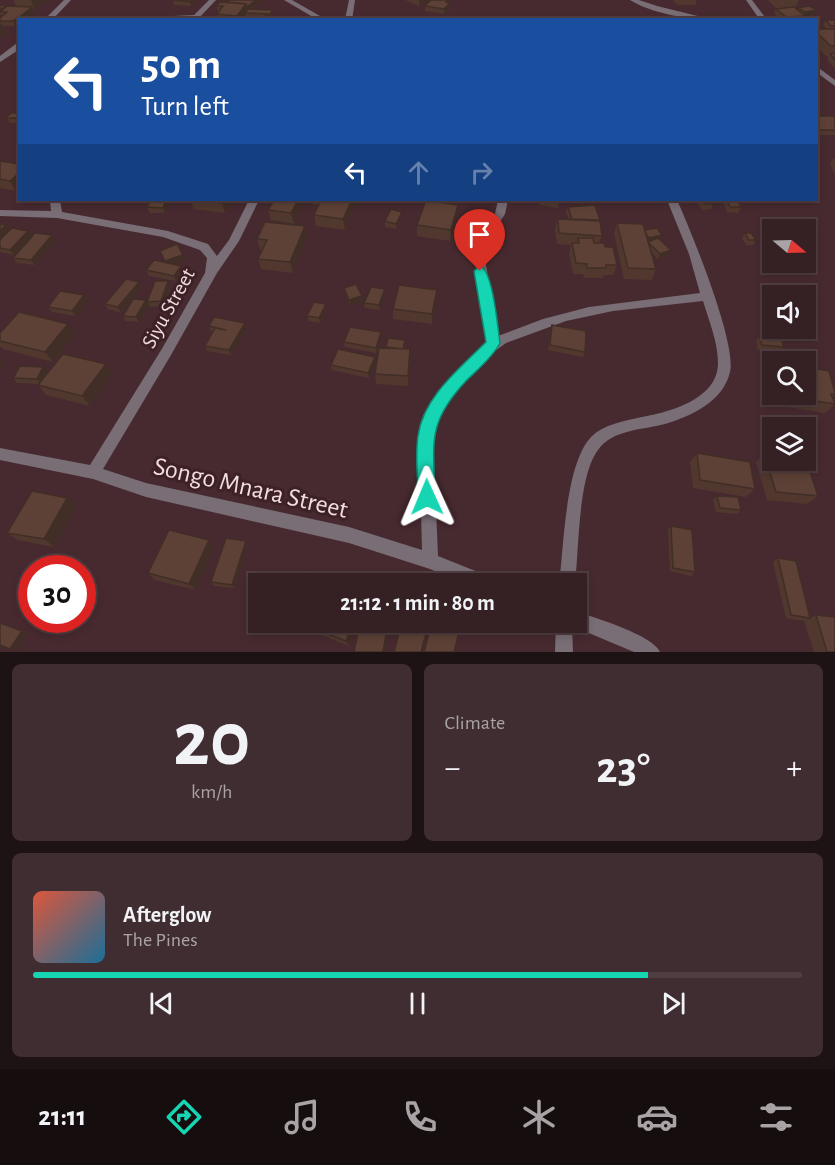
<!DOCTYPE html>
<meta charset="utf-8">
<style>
:root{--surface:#352024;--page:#402d31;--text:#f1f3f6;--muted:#aaa3a6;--line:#4f3e41;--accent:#15d5b3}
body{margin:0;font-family:"Alegreya Sans",sans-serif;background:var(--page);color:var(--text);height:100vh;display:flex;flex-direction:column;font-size:22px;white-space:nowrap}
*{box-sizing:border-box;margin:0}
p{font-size:20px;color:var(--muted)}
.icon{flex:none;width:33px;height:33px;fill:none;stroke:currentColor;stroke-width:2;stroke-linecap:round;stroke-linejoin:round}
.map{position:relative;height:652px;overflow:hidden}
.side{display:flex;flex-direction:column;gap:12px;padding:12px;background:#1d1214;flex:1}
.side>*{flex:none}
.hud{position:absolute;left:18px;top:18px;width:800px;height:183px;border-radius:0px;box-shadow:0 3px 9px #0003,0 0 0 2px var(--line);background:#1a4fa0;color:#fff;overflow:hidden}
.needle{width:39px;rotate:109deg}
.buttons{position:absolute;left:762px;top:219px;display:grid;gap:12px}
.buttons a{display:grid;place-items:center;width:54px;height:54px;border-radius:0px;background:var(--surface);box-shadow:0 3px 9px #0003,0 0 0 2px var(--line);font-size:30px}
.speed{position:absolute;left:18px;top:555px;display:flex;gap:12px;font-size:30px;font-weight:700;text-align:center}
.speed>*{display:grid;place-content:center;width:78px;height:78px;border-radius:50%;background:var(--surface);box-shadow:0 3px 9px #0003,0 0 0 2px var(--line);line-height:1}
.speed .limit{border:9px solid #d22;background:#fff;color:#111}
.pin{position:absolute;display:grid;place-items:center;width:51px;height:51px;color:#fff;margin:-62px -26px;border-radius:50% 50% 50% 0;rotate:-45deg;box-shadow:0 0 6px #0007}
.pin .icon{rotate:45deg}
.me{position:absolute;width:66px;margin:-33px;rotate:359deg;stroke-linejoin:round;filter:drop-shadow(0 0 4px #0008)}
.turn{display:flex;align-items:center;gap:21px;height:126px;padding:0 24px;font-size:27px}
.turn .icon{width:78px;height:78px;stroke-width:2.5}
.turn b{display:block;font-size:42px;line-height:51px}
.lanes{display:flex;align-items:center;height:57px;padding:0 24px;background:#0003;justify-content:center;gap:30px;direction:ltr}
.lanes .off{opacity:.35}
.big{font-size:45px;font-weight:700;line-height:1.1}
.side .widget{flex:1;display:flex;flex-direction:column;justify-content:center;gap:9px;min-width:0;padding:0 21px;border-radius:9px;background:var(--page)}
.side .dial{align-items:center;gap:0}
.dial b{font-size:78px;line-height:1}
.song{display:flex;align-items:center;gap:18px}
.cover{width:72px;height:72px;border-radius:9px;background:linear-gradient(135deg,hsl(10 70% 55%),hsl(200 70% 35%))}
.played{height:6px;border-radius:3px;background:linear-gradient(90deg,var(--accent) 80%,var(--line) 80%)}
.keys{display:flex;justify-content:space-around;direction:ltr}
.heat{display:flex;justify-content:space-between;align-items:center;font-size:33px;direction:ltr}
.side .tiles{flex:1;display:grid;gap:12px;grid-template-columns:1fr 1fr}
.widget:last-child{grid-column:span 2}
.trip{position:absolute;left:248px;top:573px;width:339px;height:60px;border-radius:0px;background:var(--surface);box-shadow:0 3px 9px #0003,0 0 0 2px var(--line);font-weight:700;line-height:60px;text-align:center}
.tab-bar{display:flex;height:96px;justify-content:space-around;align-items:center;background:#150d0e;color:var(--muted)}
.tab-bar .icon{width:42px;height:42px}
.tab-bar .on{color:var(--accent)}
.tab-bar b{font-size:27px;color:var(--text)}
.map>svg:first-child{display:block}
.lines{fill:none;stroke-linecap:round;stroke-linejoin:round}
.minor{fill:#796d76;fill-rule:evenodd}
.wall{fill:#50382e}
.shaded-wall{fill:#412e26}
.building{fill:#5d4136;stroke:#412e26;stroke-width:1.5}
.route{fill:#15d5b3;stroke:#0e8a74;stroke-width:1.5}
.labels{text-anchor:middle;stroke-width:6;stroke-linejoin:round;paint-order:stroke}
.street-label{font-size:21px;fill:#f0dde0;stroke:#3d2126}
.near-street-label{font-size:26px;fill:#f0dde0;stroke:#3d2126}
</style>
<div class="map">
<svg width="835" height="652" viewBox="0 0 835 652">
<rect width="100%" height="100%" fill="#472a30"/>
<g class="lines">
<g class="minor">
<path d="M64 0H71L52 20H44Z"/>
<path d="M209 0H216L197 20H89L194 15Z"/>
<path d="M284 0H292L327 20H318Z"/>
<path d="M349 0H355L352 20H345Z"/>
<path d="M630 0H639L657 6 714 20C690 20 650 13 630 0Z"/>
<path d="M746 0H752L767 20H760Z"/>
<path d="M17 43H20V49L0 62V56Z"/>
<path d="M816 66 835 80V86L816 72Z"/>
<path d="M50 200H60L62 212 168 231 208 244 217 256 229 240 249 200H259L239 241 217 273 171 355 103 469 146 483 349 527 422 550 419 436 422 427 430 407 444 387 466 361 487 342 474 253 482 233 495 214 498 200H508L505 214 492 234 484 253 498 336 543 319 589 307 700 293 689 254 667 200H677C691 231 737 343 730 372 723 402 691 416 665 424 643 430 613 429 598 450 578 476 579 549 575 584H559C564 546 565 465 591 437 604 424 624 421 642 417 670 412 718 399 718 363 718 342 709 321 703 301L613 311 566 321 506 343 483 360 464 381 448 401 438 419 433 436 438 556 493 578 495 584H466L430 569 349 543 146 497 93 479 0 460V448L90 465 163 347 205 273 207 258 200 250 163 237 57 218 0 216V210L51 211Z"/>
<path d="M576 611C595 618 653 635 660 652H634L572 626 573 652H555L556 622H576Z"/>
</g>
</g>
<g class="wall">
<path d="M13 0H47L35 9H33L35 11 15 26H3L6 33 0 38V18L2 16V15H0V5L6 6V7L16 6Z"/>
<path d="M173 0H198L191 6 174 5Z"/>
<path d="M230 0H260L261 2 252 9 273 15 263 19 246 18V16L243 20H218L217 14 218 13 216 6 227 2Z"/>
<path d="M405 0H429L419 6Z"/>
<path d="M449 0 450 8 444 14 425 11V6Z"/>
<path d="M673 0H697L695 5H677Z"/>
<path d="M768 0H799L795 8 797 10 798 8 817 10 814 15 804 17 803 20H781L774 13 776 9 787 8H776Z"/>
<path d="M826 20H835V69L827 59 829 56H826L816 46V29H827L823 25Z"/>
<path d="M20 113V123H10L6 118Z"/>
<path d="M816 116 835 118V135H816Z"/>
<path d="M833 159H835V175L830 164Z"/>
<path d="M0 161 16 191 0 188Z"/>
<path d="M171 200 165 213H150L147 207Z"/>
<path d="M190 200H234L225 213 194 209Z"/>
<path d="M305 200 294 224 271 220 268 210Z"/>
<path d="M311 200H354L355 206 345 230 316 226 314 215 319 205 312 204Z"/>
<path d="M540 200H559L558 208 539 205Z"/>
<path d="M696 200H710L713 204 711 209 702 210Z"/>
<path d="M724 200H737L741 207 738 213 727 212 723 202Z"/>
<path d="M568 207 600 220V222L602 236 599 243 605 247 617 265 613 275H604L603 278H584L583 274H573L569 253 571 245 557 244 555 229 558 219H569L566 212Z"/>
<path d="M457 215 450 241 417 236V225Z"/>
<path d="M402 217 396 229 385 227V221Z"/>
<path d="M617 223 662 235 660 239 668 255 658 259 652 253 656 269 652 280 624 279 614 233Z"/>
<path d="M28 231 32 236 14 255 0 252V240Z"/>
<path d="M745 233 756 240 753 245H746L742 238Z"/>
<path d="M307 237 293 273 261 269 258 259 262 250 260 249 257 239Z"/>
<path d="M55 241 35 265 17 263 13 258Z"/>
<path d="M185 260 173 264 183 271 176 281 149 276 146 270 165 263Z"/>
<path d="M139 282 141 287 121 313 108 309 105 304Z"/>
<path d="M170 286 164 306 150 307 147 302Z"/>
<path d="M344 288 363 301 350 305 345 293Z"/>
<path d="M437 290V300L432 324 393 319V309Z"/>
<path d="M385 294 380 310 365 308 364 303Z"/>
<path d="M84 295 88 300 76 316 52 312 48 307Z"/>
<path d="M146 300 149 305 139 322 126 321 123 316Z"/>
<path d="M327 309 320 323 309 321 307 316Z"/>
<path d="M552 325 585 352 583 357 548 350Z"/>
<path d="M209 326 247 328 231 355 207 351 205 346 213 331H211Z"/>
<path d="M381 332V337L376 353 345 347 344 342Z"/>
<path d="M0 333 75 334 53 362 3 349 0 346Z"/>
<path d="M759 336 784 347 780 352 758 350 756 341Z"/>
<path d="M405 345 404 349H410L411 359 408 386 376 384 375 374 386 347Z"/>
<path d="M375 357V362L369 378 332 370 331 365Z"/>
<path d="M769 362H772V394H806L835 393V395L833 397 835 404 825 413 768 404 761 371Z"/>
<path d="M47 372 113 373 90 406 46 395 38 385 39 384 17 383 13 378Z"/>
<path d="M697 453 755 489 746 497 693 488 690 462Z"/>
<path d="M764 454 818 496 807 504 767 500 756 462Z"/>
<path d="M717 496 741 510 737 514 716 512 713 500Z"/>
<path d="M67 498 76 505 54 547 18 540 7 533Z"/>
<path d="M671 526 695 572 691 576 670 571 668 529Z"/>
<path d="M248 545 235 588 214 586 211 582Z"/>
<path d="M214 547 196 590 155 580 148 573Z"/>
<path d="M778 558 810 618 816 615 835 652H814L804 621 786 618 773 562Z"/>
<path d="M357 622 349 646 313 632 310 627Z"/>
</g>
<g class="shaded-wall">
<path d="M31 0H47L35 9Z"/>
<path d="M192 0H198L191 6 190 2Z"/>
<path d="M256 0H260L261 2 245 13 246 16 243 20H237V16L246 4Z"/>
<path d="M420 0H429V1L419 6V1Z"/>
<path d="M449 0 450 8 444 14V9L446 2Z"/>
<path d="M32 7 35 11 25 20H20V24L15 26 13 21Z"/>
<path d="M817 10 814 15 804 17 805 16H803L805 12Z"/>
<path d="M1 23 6 33 0 38V24Z"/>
<path d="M20 172V188L16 191 10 181Z"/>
<path d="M166 200H171L165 213 163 208Z"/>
<path d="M224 200H234L225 213 222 203Z"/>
<path d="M298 200H305L294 224 291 213Z"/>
<path d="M352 200H354L355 206 345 230 343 219Z"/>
<path d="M458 205 457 215 450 241 451 230Z"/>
<path d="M402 212V217L396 229V224Z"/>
<path d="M6 225 10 230 0 240V231Z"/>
<path d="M305 226 307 237 293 273 290 262Z"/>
<path d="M28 231 32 236 14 255 10 250Z"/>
<path d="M52 235 55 241 35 265 31 260Z"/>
<path d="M662 235 659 240 647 243 649 238Z"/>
<path d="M671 250 668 255 658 259 660 254Z"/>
<path d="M183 255 185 260 167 267 165 261Z"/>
<path d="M181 266 183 271 176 281 174 276Z"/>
<path d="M168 281 170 286 164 306 161 301Z"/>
<path d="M139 282 141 287 121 313 118 307Z"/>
<path d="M385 289V294L380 310 379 305Z"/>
<path d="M437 290V300L432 324V314Z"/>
<path d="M84 295 88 300 76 316 72 311Z"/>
<path d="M362 296 363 301 350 305 349 300Z"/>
<path d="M146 300 149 305 139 322 136 317Z"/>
<path d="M326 304 327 309 320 323 319 318Z"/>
<path d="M245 323 247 328 231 355 229 350Z"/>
<path d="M68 324 75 334 53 362 45 352Z"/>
<path d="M381 332V337L376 353V348Z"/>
<path d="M410 349 411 359 408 386V376Z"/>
<path d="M375 357V362L369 378 368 373Z"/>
<path d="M0 358 4 362 0 368Z"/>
<path d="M106 364 113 373 90 406 82 396Z"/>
<path d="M43 367 47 372 41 384 37 379Z"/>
<path d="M67 498 76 505 54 547 44 539Z"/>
<path d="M209 540 214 547 196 590 189 584Z"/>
<path d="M246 541 248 545 235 588 232 585Z"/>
<path d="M325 575 326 578 325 584H322Z"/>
<path d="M353 622H357L349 646 346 641Z"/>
<path d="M388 622H390L385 652H383Z"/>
<path d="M429 622H430L422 652H421Z"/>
<path d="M22 631 28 633 17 651 10 649Z"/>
</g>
<g class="building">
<path d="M173 0H192L190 2Z"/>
<path d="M230 0H256L247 7 246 4 227 2Z"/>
<path d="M431 0H448L446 2 450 3 444 9 425 6Z"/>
<path d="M220 2 246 4 237 16 217 14 223 6H216Z"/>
<path d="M0 5 6 6 0 10Z"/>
<path d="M7 6 32 7 21 16 13 21H0V18L7 12H0Z"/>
<path d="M809 6 817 10 805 12 798 8Z"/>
<path d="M794 7 805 16 786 17 776 9Z"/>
<path d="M248 9 273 10 270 14 245 13Z"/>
<path d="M711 15 727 16 730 20 700 19H714Z"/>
<path d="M265 16H275L272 20H262Z"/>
<path d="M315 17 333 18V20H314Z"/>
<path d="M826 20H835V26H831Z"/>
<path d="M816 29H835V46H831L816 32Z"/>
<path d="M835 53V60L830 54Z"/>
<path d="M11 113H20V117L19 118H6Z"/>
<path d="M816 116H834L835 118V130H820L816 125Z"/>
<path d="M0 161 20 164V172L10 181 0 179Z"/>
<path d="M151 200H166L163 208 147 207Z"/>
<path d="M199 200H224L222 203Z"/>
<path d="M274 200H298L291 213 268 210Z"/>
<path d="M321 200H352L343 219 314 215Z"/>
<path d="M426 200 458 205 451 230 417 225Z"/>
<path d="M540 200H559V202Z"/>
<path d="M702 200H710L713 204H705Z"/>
<path d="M727 200H737L741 207H730Z"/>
<path d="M595 205 600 220 572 219 568 207Z"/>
<path d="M391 209 402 212 396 224 385 221Z"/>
<path d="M558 219 600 221 602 236 559 233Z"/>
<path d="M265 222 305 226 290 262 258 259 267 240 257 239Z"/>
<path d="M617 223 643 224 656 269 628 268Z"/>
<path d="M0 224 6 225 0 231Z"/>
<path d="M12 228 28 231 10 250 0 248V240Z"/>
<path d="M657 228 662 235 649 238 646 234 645 230Z"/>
<path d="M35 233 52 235 31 260 13 258Z"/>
<path d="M745 233H751L756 240H749Z"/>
<path d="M578 238H593L594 243H604L605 247H613L617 265H606V268H587V264L576 263 572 243H579Z"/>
<path d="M658 238 671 250 660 254 648 242Z"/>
<path d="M177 244 183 255 165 261 160 251Z"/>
<path d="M154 260 181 266 174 276 146 270Z"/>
<path d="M126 279 139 282 118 307 105 304Z"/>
<path d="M155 281H168L161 301 147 302Z"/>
<path d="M356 284 362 296 349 300 344 288Z"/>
<path d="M399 285 437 290 432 314 393 309Z"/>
<path d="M371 287 385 289 379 305 364 303Z"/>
<path d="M60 291 84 295 72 311 48 307Z"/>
<path d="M133 299 146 300 136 317 123 316Z"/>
<path d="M314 302 326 304 319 318 307 316Z"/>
<path d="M19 312 68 324 45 352 0 341V333Z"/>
<path d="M214 317 245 323 229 350 205 346 215 328 226 330 209 326Z"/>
<path d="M552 325 586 331 585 352 550 345Z"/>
<path d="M350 327 381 332 376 348 344 342Z"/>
<path d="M759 336 781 338 784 347 762 345Z"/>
<path d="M388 338 405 340 403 349 386 347Z"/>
<path d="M379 348 410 349 408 376 375 374Z"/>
<path d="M338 349 375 357 368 373 331 365Z"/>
<path d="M63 354 106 364 82 396 38 385Z"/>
<path d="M769 362H772V379Z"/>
<path d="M20 366 43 367 37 379 13 378Z"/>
<path d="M806 367 829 371 835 393V394H831L835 404 776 395 806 394Z"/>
<path d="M697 453 750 462 755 489 700 480Z"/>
<path d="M764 454H772V460H806L818 496 776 492Z"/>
<path d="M32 491 67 498 44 539 7 533Z"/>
<path d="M717 496 738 497 741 510 720 508Z"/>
<path d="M671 526 692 530 695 572 673 568Z"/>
<path d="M169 530 209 540 189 584 148 573Z"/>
<path d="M226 538 246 541 232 585 211 582Z"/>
<path d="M778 558 796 561 810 618 791 615Z"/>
<path d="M310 571 325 575 322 584H305Z"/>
<path d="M332 573 360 584H328Z"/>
<path d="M816 615 835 617V652H827Z"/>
<path d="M312 622H353L346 641 310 627Z"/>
<path d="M360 622H388L383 652H354Z"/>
<path d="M402 622H429L421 652H394Z"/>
<path d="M432 622H458L461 624 454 652H424Z"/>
<path d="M0 623 22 631 10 649 0 645Z"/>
</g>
<path class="route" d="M480 266C493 270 498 329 500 343 493 357 477 370 466 381 426 424 434 443 435 497L433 503 427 505 421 503 418 497C418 477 415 455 418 436 423 397 460 368 486 342L474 271Z"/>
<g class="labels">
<g class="street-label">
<text transform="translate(168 308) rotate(-61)" y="7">Siyu Street</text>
</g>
<g class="near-street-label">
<text transform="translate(251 487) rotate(13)" y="9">Songo Mnara Street</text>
</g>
</g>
</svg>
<div class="buttons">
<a><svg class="needle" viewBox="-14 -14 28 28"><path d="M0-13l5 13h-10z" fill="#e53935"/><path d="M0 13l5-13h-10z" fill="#aaa3a6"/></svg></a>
<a><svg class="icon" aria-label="sound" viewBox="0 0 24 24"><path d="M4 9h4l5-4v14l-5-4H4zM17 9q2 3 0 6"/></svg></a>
<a><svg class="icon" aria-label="search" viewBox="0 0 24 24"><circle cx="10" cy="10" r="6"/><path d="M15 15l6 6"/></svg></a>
<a><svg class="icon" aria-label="layers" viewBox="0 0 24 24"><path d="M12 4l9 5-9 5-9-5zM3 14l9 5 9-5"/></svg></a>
</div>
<div class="speed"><div class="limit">30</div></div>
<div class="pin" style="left:480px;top:271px;background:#d93025"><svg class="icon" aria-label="arrive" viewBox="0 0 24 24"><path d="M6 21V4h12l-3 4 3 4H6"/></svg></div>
<svg class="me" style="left:427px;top:497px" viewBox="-20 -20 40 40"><path d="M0-17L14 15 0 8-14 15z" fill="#15d5b3" stroke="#fff" stroke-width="4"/></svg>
<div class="trip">21:12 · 1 min · 80 m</div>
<div class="hud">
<div class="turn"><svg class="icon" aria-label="left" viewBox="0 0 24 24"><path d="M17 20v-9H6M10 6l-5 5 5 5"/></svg><div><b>50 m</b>Turn left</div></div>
<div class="lanes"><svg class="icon" aria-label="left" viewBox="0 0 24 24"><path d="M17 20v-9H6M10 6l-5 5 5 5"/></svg><svg class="icon off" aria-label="ahead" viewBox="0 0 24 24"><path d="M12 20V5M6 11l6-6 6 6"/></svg><svg class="icon off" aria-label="right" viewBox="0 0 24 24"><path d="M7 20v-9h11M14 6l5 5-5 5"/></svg></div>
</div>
</div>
<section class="side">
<div class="tiles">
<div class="widget dial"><b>20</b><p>km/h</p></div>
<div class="widget"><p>Climate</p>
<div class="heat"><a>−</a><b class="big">23°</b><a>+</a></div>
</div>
<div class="widget">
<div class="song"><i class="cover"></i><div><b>Afterglow</b><p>The Pines</p></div></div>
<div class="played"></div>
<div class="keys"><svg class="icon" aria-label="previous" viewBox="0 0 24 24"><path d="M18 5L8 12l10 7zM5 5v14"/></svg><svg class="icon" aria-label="pause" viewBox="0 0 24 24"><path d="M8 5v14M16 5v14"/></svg><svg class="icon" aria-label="next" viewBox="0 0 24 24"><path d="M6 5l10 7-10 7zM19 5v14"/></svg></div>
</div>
</div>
</section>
<nav class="tab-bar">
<b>21:11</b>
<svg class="icon on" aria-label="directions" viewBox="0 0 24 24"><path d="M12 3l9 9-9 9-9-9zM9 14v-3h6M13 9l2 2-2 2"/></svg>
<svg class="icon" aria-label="music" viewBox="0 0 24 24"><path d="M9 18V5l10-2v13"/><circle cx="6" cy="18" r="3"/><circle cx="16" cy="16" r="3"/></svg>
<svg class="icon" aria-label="phone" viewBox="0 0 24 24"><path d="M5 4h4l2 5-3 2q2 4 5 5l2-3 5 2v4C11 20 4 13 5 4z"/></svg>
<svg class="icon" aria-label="climate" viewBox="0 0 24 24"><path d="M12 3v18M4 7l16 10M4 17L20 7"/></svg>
<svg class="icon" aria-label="car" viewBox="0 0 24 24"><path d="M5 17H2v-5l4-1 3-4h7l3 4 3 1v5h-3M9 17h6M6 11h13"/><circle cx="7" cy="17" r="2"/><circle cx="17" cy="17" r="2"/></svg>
<svg class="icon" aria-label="filters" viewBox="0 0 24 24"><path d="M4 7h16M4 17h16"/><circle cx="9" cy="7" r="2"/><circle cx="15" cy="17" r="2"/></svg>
</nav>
